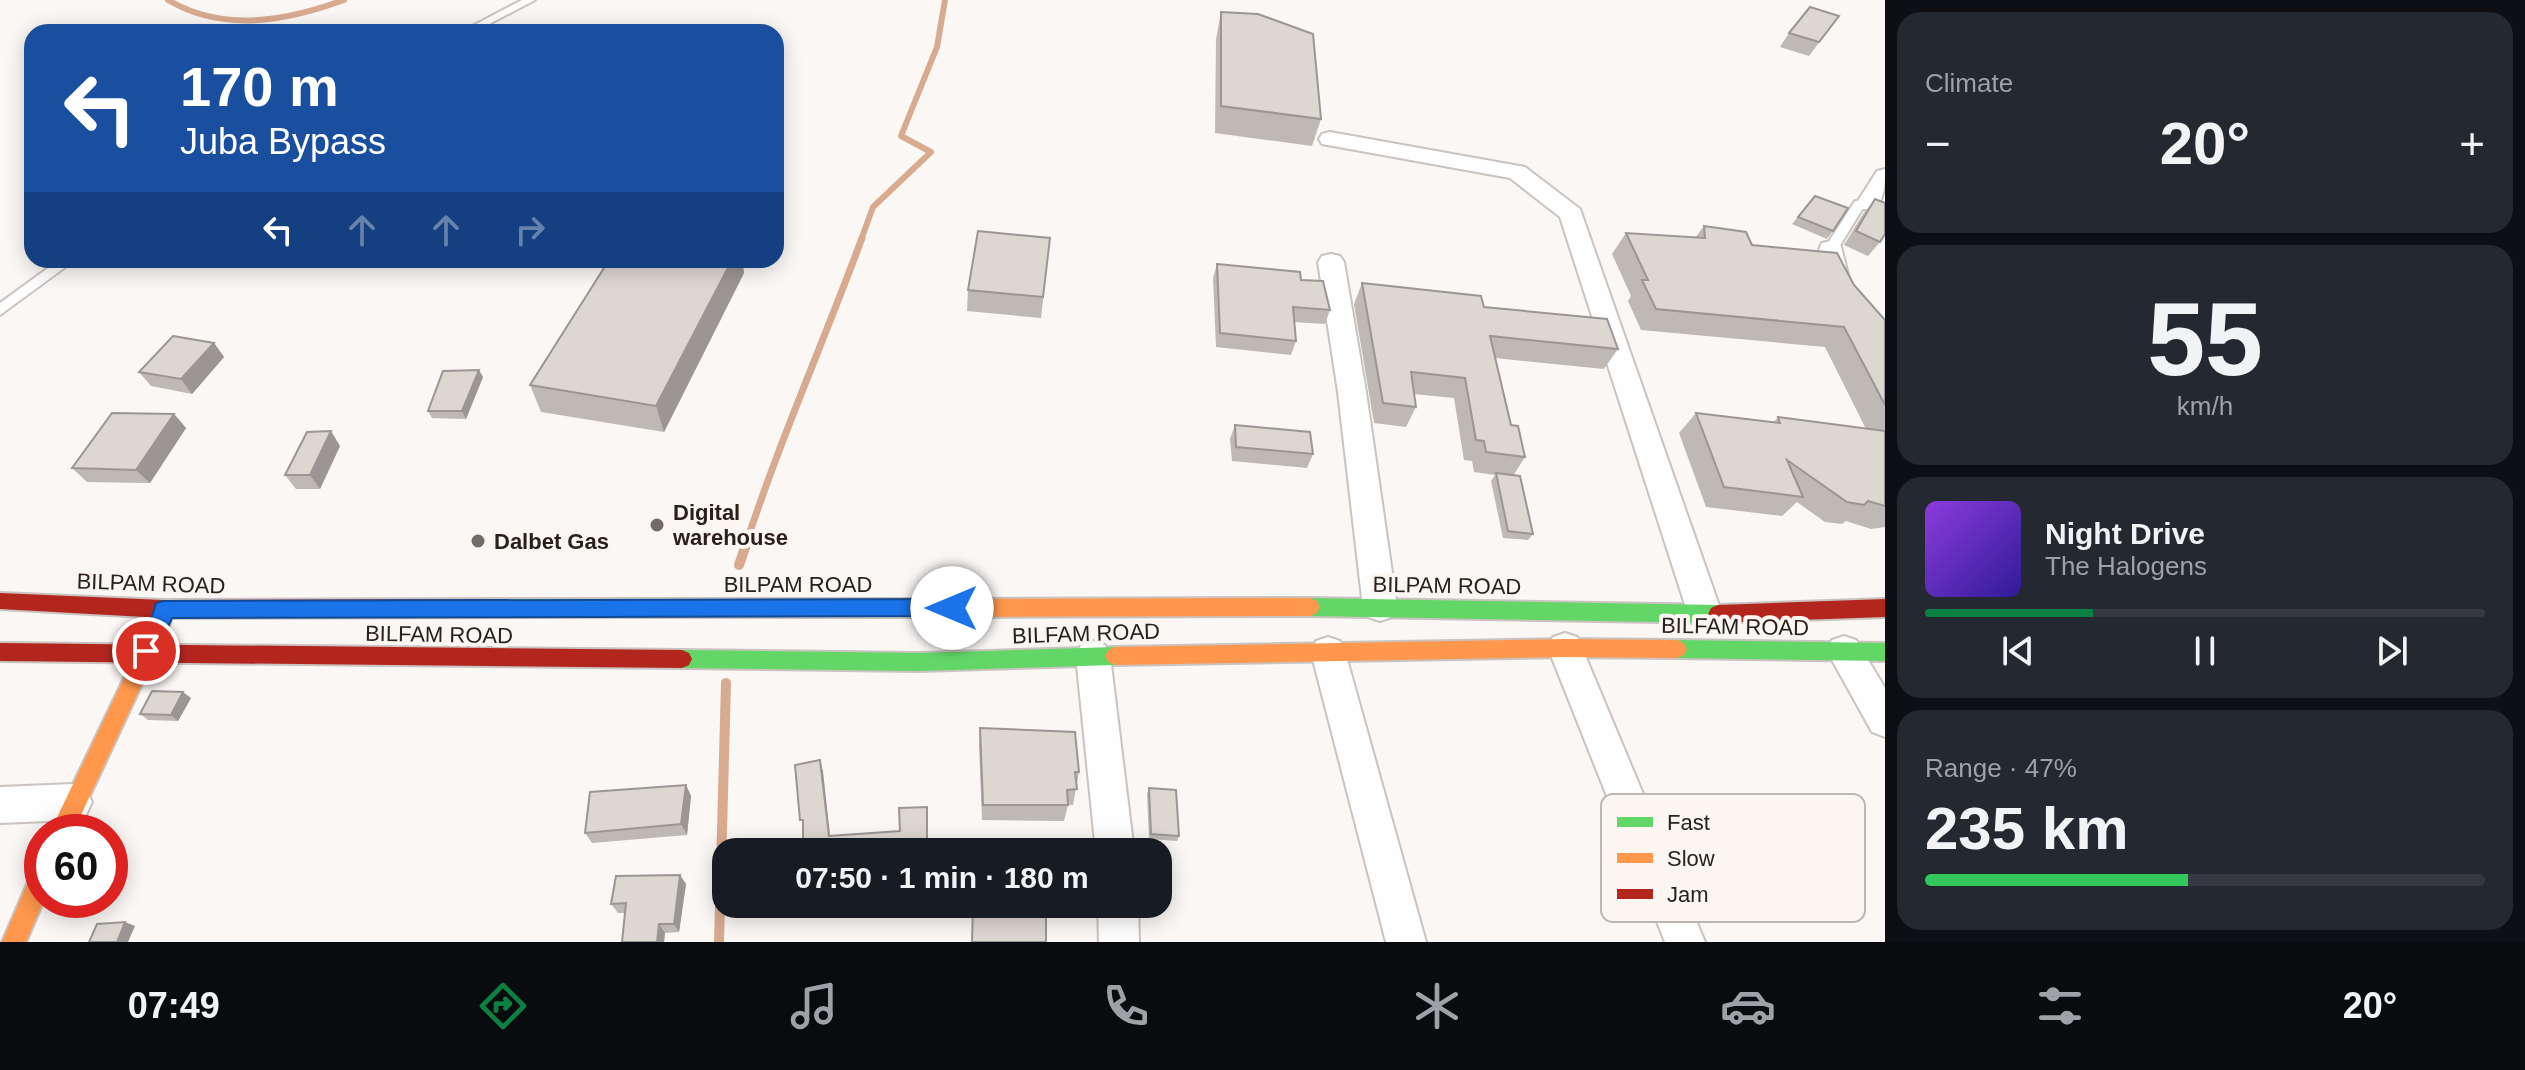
<!DOCTYPE html>
<meta charset="utf-8">
<style>
:root{--surface:#171b24;--page:#242831;--text:#f1f3f6;--muted:#9ea1a6;--line:#363941;--accent:#0b8043}
body{margin:0;font-family:Arial,sans-serif;background:var(--page);color:var(--text);height:100vh;display:flex;flex-direction:column;font-size:30px;white-space:nowrap}
*{box-sizing:border-box;margin:0}
p{font-size:26px;color:var(--muted)}
.icon{flex:none;width:44px;height:44px;fill:none;stroke:currentColor;stroke-width:2;stroke-linecap:round;stroke-linejoin:round}
.map{position:relative;flex:1;overflow:hidden}
.details{display:flex;flex-direction:column;gap:12px;padding:12px;background:#0d0f14;width:640px}
.details>*{flex:none}
.guide{position:absolute;left:24px;top:24px;width:760px;height:244px;border-radius:24px;box-shadow:0 4px 20px #0003;background:#1a4fa0;color:#fff;overflow:hidden}
.speed{position:absolute;left:24px;top:814px;display:flex;gap:16px;font-size:40px;font-weight:700;text-align:center}
.speed>*{display:grid;place-content:center;width:104px;height:104px;border-radius:50%;background:var(--surface);box-shadow:0 4px 20px #0003;line-height:1}
.speed .limit{border:12px solid #d22;background:#fff;color:#111}
.pin{position:absolute;display:grid;place-items:center;width:68px;height:68px;color:#fff;margin:-34px;border:4px solid #fff;border-radius:50%;box-shadow:0 2px 8px #0007}
.me{position:absolute;width:88px;margin:-44px;rotate:270deg;stroke-linejoin:round;filter:drop-shadow(0 0 6px #0008)}
.turn{display:flex;align-items:center;gap:28px;height:168px;padding:0 24px;font-size:36px}
.turn .icon{width:104px;height:104px;stroke-width:2.5}
.turn b{display:block;font-size:56px;line-height:68px}
.lanes{display:flex;align-items:center;height:76px;padding:0 24px;background:#0003;justify-content:center;gap:40px;direction:ltr}
.lanes .off{opacity:.35}
.big{font-size:60px;font-weight:700;line-height:1.1}
.details .tile{flex:1;display:flex;flex-direction:column;justify-content:center;gap:12px;min-width:0;padding:0 28px;border-radius:24px;background:var(--page)}
.details .dial{align-items:center;gap:0}
.dial b{font-size:104px;line-height:1}
.song{display:flex;align-items:center;gap:24px}
.cover{width:96px;height:96px;border-radius:12px;background:linear-gradient(135deg,hsl(270 70% 55%),hsl(250 70% 35%))}
.played{height:8px;border-radius:4px;background:linear-gradient(90deg,var(--accent) 30%,var(--line) 30%)}
.keys{display:flex;justify-content:space-around;direction:ltr}
.heat{display:flex;justify-content:space-between;align-items:center;font-size:44px;direction:ltr}
.charge{height:12px;border-radius:6px;background:linear-gradient(90deg,#34c759 47%,var(--line) 0)}
.trip{position:absolute;left:712px;top:838px;width:460px;height:80px;border-radius:24px;background:var(--surface);box-shadow:0 4px 20px #0003;font-weight:700;line-height:80px;text-align:center}
.tab-bar{display:flex;height:128px;justify-content:space-around;align-items:center;background:#090b0e;color:var(--muted)}
.tab-bar .icon{width:56px;height:56px}
.tab-bar .active{color:var(--accent)}
.tab-bar b{font-size:36px;color:var(--text)}
main{display:flex;flex:1;min-height:0}
.map>svg:first-child{display:block}
.lines{fill:none;stroke-linecap:round;stroke-linejoin:round}
.stream-far2{stroke:#d8ab91;stroke-width:6}
.stream-far1{stroke:#d8ab91;stroke-width:7}
.stream{stroke:#d8ab91;stroke-width:10}
.lane-casing{stroke:#cac3bf;stroke-width:4}
.street-casing{stroke:#cac3bf;stroke-width:4}
.fast-casing{stroke:#cac3bf;stroke-width:4}
.slow-casing{stroke:#cac3bf;stroke-width:4}
.jam-casing{stroke:#cac3bf;stroke-width:4}
.lane{fill:#fefefe;fill-rule:evenodd}
.street{fill:#fefefe;fill-rule:evenodd}
.fast{fill:#63d668;fill-rule:evenodd}
.slow{fill:#ff974d;fill-rule:evenodd}
.jam{fill:#b3261e;fill-rule:evenodd}
.wall{fill:#beb9b5}
.shaded-wall{fill:#9b9693}
.building{fill:#ddd7d2;stroke:#9b9693;stroke-width:2}
.route{fill:#1a73e8;stroke:#114b97;stroke-width:2}
.poi-dot{fill:#736b67;stroke:#fcf6f3;stroke-width:3}
.labels{text-anchor:middle;stroke-width:8;stroke-linejoin:round;paint-order:stroke}
.poi-label{font-size:22px;font-weight:bold;fill:#2b201a;stroke:#fcf6f3;text-anchor:start}
.street-label{font-size:22px;fill:#2b201a;stroke:#fcf6f3}
.key{fill:#fcf6f3;stroke:#bdb6b2;stroke-width:2}
.key-label{font-size:22px;fill:#2b201a}
</style>
<main>
<div class="map">
<svg width="1885" height="942" viewBox="0 0 1885 942">
<rect width="100%" height="100%" fill="#faf7f5"/>
<g class="lines">
<g class="stream-far2">
<path d="M168 0C224 33 286 21 344 0"/>
<path d="M861 240 873 207 931 152 901 136 937 47 945 0"/>
</g>
<path class="stream-far1" d="M745 547C779 442 824 341 862 238"/>
<g class="stream">
<path d="M739 565 746 545"/>
<path d="M719 942 726 683"/>
</g>
<g class="lane-casing">
<g id="lane">
<path d="M522 0H535L474 32H461Z"/>
<path d="M1868 200 1885 208V217L1863 208 1836 252H1826L1824 249 1855 201Z"/>
<path d="M59 260H75L0 315V303Z"/>
</g>
</g>
<g class="street-casing">
<g id="street">
<path d="M1330 132 1525 167 1580 209 1722 614 1717 624 1705 628 1693 624 1688 614 1560 217 1510 178 1322 144 1319 139 1322 134Z"/>
<path d="M1885 169C1885 185 1885 195 1876 209H1860L1856 204 1877 171Z"/>
<path d="M1831 241 1840 243 1850 282 1885 324V351C1860 344 1805 270 1822 243Z"/>
<path d="M1331 254 1340 256 1344 262 1366 392 1397 607 1392 617 1380 621 1368 617 1363 607 1338 392 1318 262 1322 256Z"/>
<path d="M1565 633 1577 637 1582 648 1705 942H1665L1548 648 1553 637Z"/>
<path d="M1844 636 1856 640 1885 688V737L1872 732 1827 651 1832 640Z"/>
<path d="M1328 637 1340 641 1345 652 1426 942H1386L1311 652 1316 641Z"/>
<path d="M1093 641 1105 645 1110 656 1134 852H1096L1076 656 1081 645Z"/>
<path d="M73 784 86 789 92 802 86 815 73 820 0 823V787Z"/>
<path d="M1098 904H1138L1139 942H1099Z"/>
</g>
</g>
<g class="fast-casing">
<g id="fast">
<path d="M1310 598 1718 605 1725 608 1728 614 1725 620 1718 623 1310 616 1303 613 1300 607 1303 601Z"/>
<path d="M495 599H915L922 602 925 608 922 614 915 617H495L488 614 485 608 488 602Z"/>
<path d="M1677 640 1885 643V661L1677 658 1670 655 1667 649 1670 643Z"/>
<path d="M1115 647 1122 650 1125 656 1122 662 1115 665 919 671 682 668 675 665 672 659 675 653 682 650 919 653Z"/>
</g>
</g>
<g class="slow-casing">
<g id="slow">
<path d="M1310 598 1317 601 1320 607 1317 613 1310 616 915 617 908 614 905 608 908 602 915 599Z"/>
<path d="M163 600 170 603 173 609 170 624 73 832H50L150 624 156 603Z"/>
<path d="M1565 639 1677 640 1684 643 1687 649 1684 655 1677 658 1565 657 1115 665 1108 662 1105 656 1108 650 1115 647Z"/>
<path d="M42 864 44 900 26 942H2L34 868Z"/>
</g>
</g>
<g class="jam-casing">
<g id="jam">
<path d="M0 593 163 600 495 599 502 602 505 608 502 614 495 617 163 618 0 609Z"/>
<path d="M1885 599V617L1718 623 1711 620 1708 614 1711 608 1718 605Z"/>
<path d="M0 643 682 650 689 653 692 659 689 665 682 668 0 661Z"/>
</g>
</g>
<use href="#lane" class="lane"/>
<use href="#street" class="street"/>
<use href="#fast" class="fast"/>
<use href="#slow" class="slow"/>
<use href="#jam" class="jam"/>
</g>
<g class="wall">
<path d="M1221 12 1321 119 1312 146 1215 133 1216 39Z"/>
<path d="M1839 16 1809 56 1780 47 1789 33Z"/>
<path d="M1815 196 1833 231 1827 239 1792 224Z"/>
<path d="M1875 199 1880 242 1868 256 1844 245 1863 214Z"/>
<path d="M1704 226 1854 285 1885 320V527L1871 529 1846 521 1842 524 1825 522 1797 502 1782 516 1706 507 1679 433 1696 413 1774 422 1778 417 1866 429 1825 347 1641 330 1628 301 1631 296 1612 254 1626 233 1695 238Z"/>
<path d="M1050 238 1041 318 967 311 968 290Z"/>
<path d="M609 260H742L744 273 664 432 541 412 530 385Z"/>
<path d="M1217 264 1301 280 1330 310 1325 324 1294 322 1296 341 1291 355 1216 347 1213 278Z"/>
<path d="M1362 283 1484 307 1618 349 1604 369 1495 358 1511 425 1525 457 1513 476 1533 534 1528 540 1503 538 1491 481 1495 475 1474 472 1472 461 1464 460 1454 398 1414 394 1416 407 1406 427 1374 423 1354 304Z"/>
<path d="M214 343 224 357 192 394 151 386 139 372Z"/>
<path d="M483 377 466 419 432 418 428 411Z"/>
<path d="M174 414 186 428 150 483 87 482 72 468Z"/>
<path d="M1235 425 1313 454 1307 468 1232 461 1230 439Z"/>
<path d="M340 446 320 489H296L285 475Z"/>
<path d="M191 698 178 721 148 720 140 714Z"/>
<path d="M980 728 1079 772 1073 805H1068L1064 821 982 820 979 745Z"/>
<path d="M686 785 691 796 687 835 592 843 585 833Z"/>
<path d="M1149 788 1179 836 1177 841 1149 839 1147 794Z"/>
<path d="M686 884 679 932 665 933 664 942H622L625 913H618L611 904Z"/>
</g>
<g class="shaded-wall">
<path d="M732 260H742L744 273 664 432 656 406Z"/>
<path d="M214 343 224 357 192 394 181 379Z"/>
<path d="M479 370 483 377 466 419 462 411Z"/>
<path d="M174 414 186 428 150 483 136 470Z"/>
<path d="M331 431 340 446 320 489 310 475Z"/>
<path d="M183 692 191 698 178 721 171 715Z"/>
<path d="M820 760 823 771 831 845 829 836Z"/>
<path d="M686 785 691 796 687 835 681 824Z"/>
<path d="M680 875 686 884 679 932 674 924Z"/>
<path d="M125 922 135 926 128 942H117Z"/>
<path d="M659 924 665 933 664 942H657Z"/>
</g>
<g class="building">
<path d="M1810 7 1839 16 1819 42 1789 33Z"/>
<path d="M1221 12 1258 14 1313 34 1321 119 1221 106Z"/>
<path d="M1815 196 1848 208 1833 231 1798 217Z"/>
<path d="M1875 199 1885 203V234L1880 242 1856 231Z"/>
<path d="M1704 226 1746 232 1752 245 1837 253 1854 285 1885 320V405L1844 327 1656 309 1642 280H1648L1626 233 1705 238Z"/>
<path d="M978 231 1050 238 1043 297 968 290Z"/>
<path d="M609 260H732L656 406 530 385Z"/>
<path d="M1217 264 1300 272 1301 280 1323 281 1330 310 1293 307 1296 341 1220 333Z"/>
<path d="M1362 283 1481 296 1484 307 1607 319 1618 349 1490 336 1511 425 1518 426 1525 457 1486 452 1484 441 1476 440 1465 378 1411 372 1416 407 1383 403Z"/>
<path d="M173 336 214 343 181 379 139 372Z"/>
<path d="M479 370 462 411H428L443 371Z"/>
<path d="M112 413 174 414 136 470 72 468Z"/>
<path d="M1696 413 1780 423 1778 417 1885 431V506L1868 501 1864 505 1847 502 1787 460 1803 497 1724 487Z"/>
<path d="M1235 425 1310 432 1313 454 1236 447Z"/>
<path d="M331 431 310 475H285L307 432Z"/>
<path d="M1496 473 1520 476 1533 534 1508 531Z"/>
<path d="M152 691 183 692 171 715 140 714Z"/>
<path d="M980 728 1075 732 1079 772H1075L1077 789 1067 790 1068 805H983Z"/>
<path d="M820 760 829 836 900 831 899 808 927 807V852H803V820H800L795 765Z"/>
<path d="M686 785 681 824 585 833 590 792Z"/>
<path d="M1149 788 1176 790 1179 836 1151 834Z"/>
<path d="M680 875 674 924H659L657 942H622L626 903 611 904 616 876Z"/>
<path d="M973 904H1035L1046 915V942H972Z"/>
<path d="M125 922 117 942H89L97 924Z"/>
</g>
<path class="route" d="M952 599 959 601 962 608 959 614 952 616 172 618 154 658 146 661 139 658 136 651 150 623 156 603 163 601Z"/>
<g class="poi-dot">
<circle cx="657" cy="525" r="8"/>
<circle cx="478" cy="541" r="8"/>
</g>
<g class="labels">
<g class="poi-label">
<text x="673" y="520">Digital<tspan x="673" dy="25">warehouse</tspan></text>
<text x="494" y="549">Dalbet Gas</text>
</g>
<g class="street-label">
<text transform="translate(151 583) rotate(2)" y="8">BILPAM ROAD</text>
<text x="798" y="592">BILPAM ROAD</text>
<text transform="translate(1447 585) rotate(1)" y="8">BILPAM ROAD</text>
<text transform="translate(1735 626) rotate(1)" y="8">BILFAM ROAD</text>
<text transform="translate(1086 633) rotate(-2)" y="8">BILFAM ROAD</text>
<text transform="translate(439 634) rotate(1)" y="8">BILFAM ROAD</text>
</g>
</g>
<rect x="1601" y="794" width="264" height="128" rx="12" class="key"/>
<rect x="1617" y="817" width="36" height="10" fill="#63d668"/>
<rect x="1617" y="853" width="36" height="10" fill="#ff974d"/>
<rect x="1617" y="889" width="36" height="10" fill="#b3261e"/>
<g class="key-label">
<text x="1667" y="830">Fast</text>
<text x="1667" y="866">Slow</text>
<text x="1667" y="902">Jam</text>
</g>
</svg>
<div class="speed"><div class="limit">60</div></div>
<div class="pin" style="left:146px;top:651px;background:#d93025"><svg class="icon" aria-label="arrive" viewBox="0 0 24 24"><path d="M6 21V4h12l-3 4 3 4H6"/></svg></div>
<svg class="me" style="left:952px;top:608px" viewBox="-20 -20 40 40"><circle r="19" fill="#fff"/><path d="M0-13L10 11 0 6-10 11z" fill="#1a73e8"/></svg>
<div class="trip">07:50 · 1 min · 180 m</div>
<div class="guide">
<div class="turn"><svg class="icon" aria-label="left" viewBox="0 0 24 24"><path d="M17 20v-9H6M10 6l-5 5 5 5"/></svg><div><b>170 m</b>Juba Bypass</div></div>
<div class="lanes"><svg class="icon" aria-label="left" viewBox="0 0 24 24"><path d="M17 20v-9H6M10 6l-5 5 5 5"/></svg><svg class="icon off" aria-label="ahead" viewBox="0 0 24 24"><path d="M12 20V5M6 11l6-6 6 6"/></svg><svg class="icon off" aria-label="ahead" viewBox="0 0 24 24"><path d="M12 20V5M6 11l6-6 6 6"/></svg><svg class="icon off" aria-label="right" viewBox="0 0 24 24"><path d="M7 20v-9h11M14 6l5 5-5 5"/></svg></div>
</div>
</div>
<section class="details">
<div class="tile"><p>Climate</p>
<div class="heat"><a>−</a><b class="big">20°</b><a>+</a></div>
</div>
<div class="tile dial"><b>55</b><p>km/h</p></div>
<div class="tile">
<div class="song"><i class="cover"></i><div><b>Night Drive</b><p>The Halogens</p></div></div>
<div class="played"></div>
<div class="keys"><svg class="icon" aria-label="previous" viewBox="0 0 24 24"><path d="M18 5L8 12l10 7zM5 5v14"/></svg><svg class="icon" aria-label="pause" viewBox="0 0 24 24"><path d="M8 5v14M16 5v14"/></svg><svg class="icon" aria-label="next" viewBox="0 0 24 24"><path d="M6 5l10 7-10 7zM19 5v14"/></svg></div>
</div>
<div class="tile"><p>Range · 47%</p><b class="big">235 km</b><div class="charge"></div></div>
</section>
</main>
<nav class="tab-bar">
<b>07:49</b>
<svg class="icon active" aria-label="directions" viewBox="0 0 24 24"><path d="M12 3l9 9-9 9-9-9zM9 14v-3h6M13 9l2 2-2 2"/></svg>
<svg class="icon" aria-label="music" viewBox="0 0 24 24"><path d="M9 18V5l10-2v13"/><circle cx="6" cy="18" r="3"/><circle cx="16" cy="16" r="3"/></svg>
<svg class="icon" aria-label="phone" viewBox="0 0 24 24"><path d="M5 4h4l2 5-3 2q2 4 5 5l2-3 5 2v4C11 20 4 13 5 4z"/></svg>
<svg class="icon" aria-label="climate" viewBox="0 0 24 24"><path d="M12 3v18M4 7l16 10M4 17L20 7"/></svg>
<svg class="icon" aria-label="car" viewBox="0 0 24 24"><path d="M5 17H2v-5l4-1 3-4h7l3 4 3 1v5h-3M9 17h6M6 11h13"/><circle cx="7" cy="17" r="2"/><circle cx="17" cy="17" r="2"/></svg>
<svg class="icon" aria-label="filters" viewBox="0 0 24 24"><path d="M4 7h16M4 17h16"/><circle cx="9" cy="7" r="2"/><circle cx="15" cy="17" r="2"/></svg>
<b>20°</b>
</nav>
